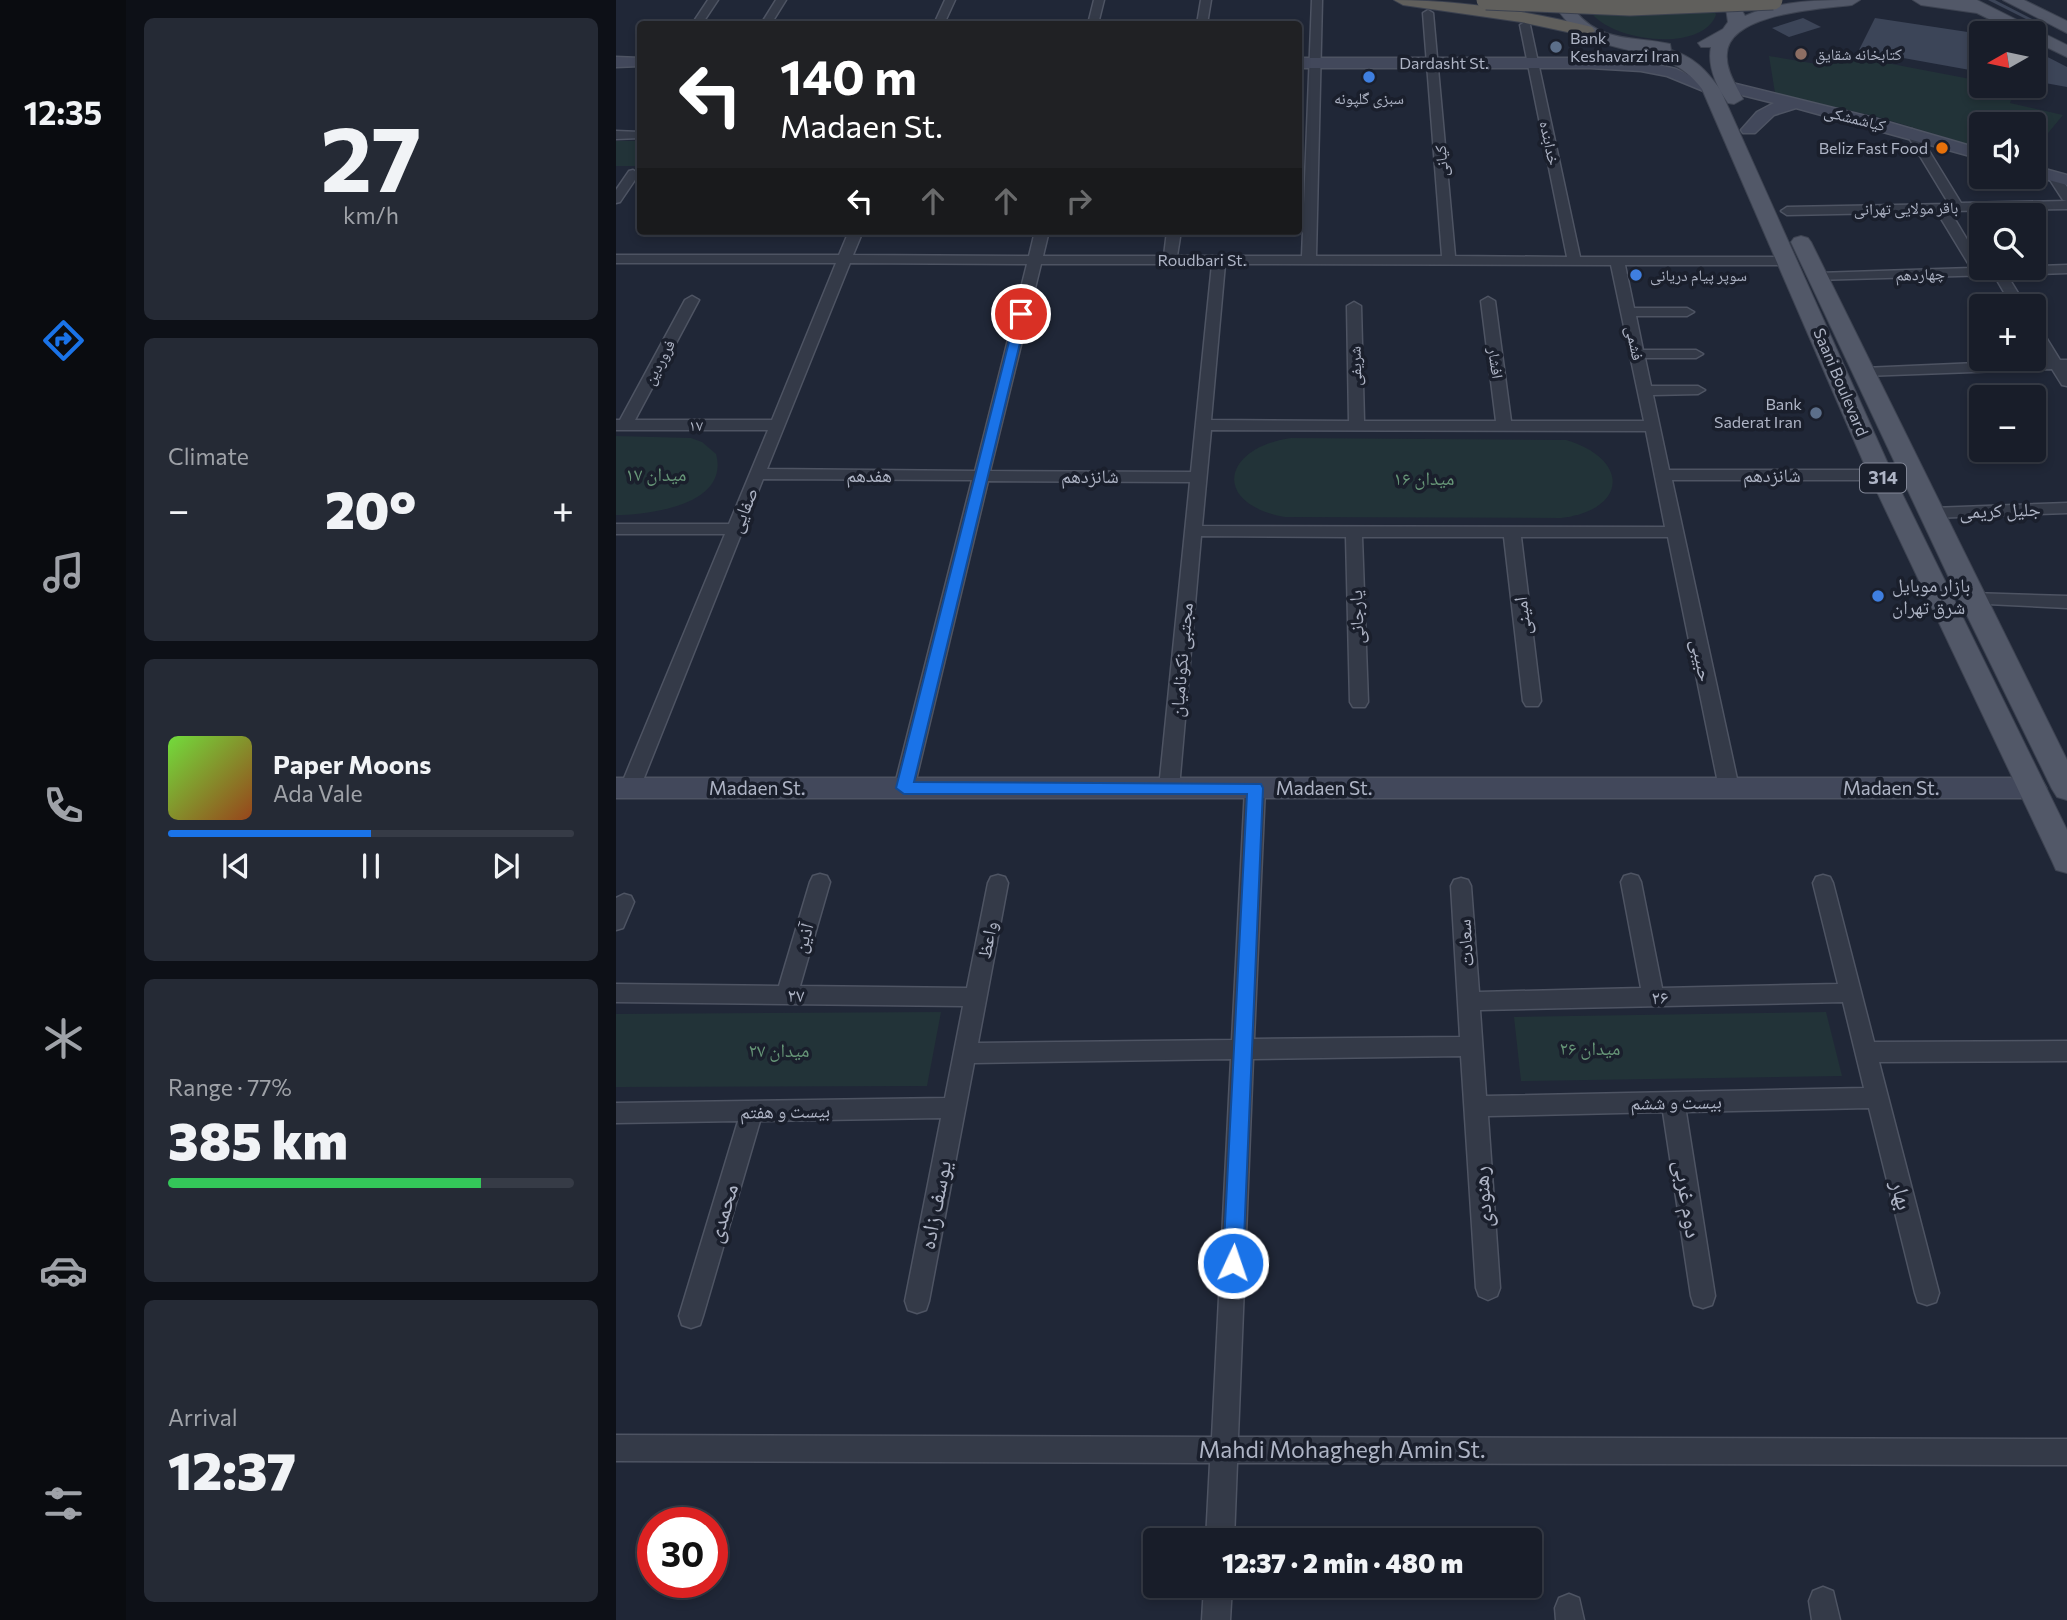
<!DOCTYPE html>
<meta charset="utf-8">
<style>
:root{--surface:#181d29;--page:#252a35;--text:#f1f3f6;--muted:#9fa2a8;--line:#363b46;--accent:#1a73e8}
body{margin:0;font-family:Commissioner,"Noto Naskh Arabic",sans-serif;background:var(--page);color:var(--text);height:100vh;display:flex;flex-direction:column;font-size:26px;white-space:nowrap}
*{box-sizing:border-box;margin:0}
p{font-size:23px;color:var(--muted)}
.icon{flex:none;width:38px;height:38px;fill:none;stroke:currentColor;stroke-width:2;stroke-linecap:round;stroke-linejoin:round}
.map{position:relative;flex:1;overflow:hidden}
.details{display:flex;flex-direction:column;gap:18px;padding:18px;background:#0d1017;width:490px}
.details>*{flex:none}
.top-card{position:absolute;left:21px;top:21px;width:665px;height:214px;border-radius:7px;box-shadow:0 4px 10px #0003,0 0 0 2px var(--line);background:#202124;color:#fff;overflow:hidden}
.needle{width:46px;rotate:261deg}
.controls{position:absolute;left:1353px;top:21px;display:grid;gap:14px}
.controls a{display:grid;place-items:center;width:77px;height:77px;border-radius:7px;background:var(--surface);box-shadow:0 4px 10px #0003,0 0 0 2px var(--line);font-size:35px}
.speed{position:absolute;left:21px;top:1507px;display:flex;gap:14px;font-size:35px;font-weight:700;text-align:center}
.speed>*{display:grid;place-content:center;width:91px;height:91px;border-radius:50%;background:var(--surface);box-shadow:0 4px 10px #0003,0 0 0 2px var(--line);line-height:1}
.speed .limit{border:10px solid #d22;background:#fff;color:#111}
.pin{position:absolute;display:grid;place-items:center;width:60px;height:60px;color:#fff;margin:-30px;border:4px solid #fff;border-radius:50%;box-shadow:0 2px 7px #0007}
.me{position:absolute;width:77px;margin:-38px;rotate:3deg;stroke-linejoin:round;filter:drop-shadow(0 0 5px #0008)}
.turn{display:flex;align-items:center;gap:24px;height:147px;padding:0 28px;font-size:32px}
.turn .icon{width:91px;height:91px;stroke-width:2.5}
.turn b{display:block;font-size:49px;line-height:60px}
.lanes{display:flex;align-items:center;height:66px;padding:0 28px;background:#0003;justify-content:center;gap:35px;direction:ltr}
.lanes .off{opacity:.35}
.big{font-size:52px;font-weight:800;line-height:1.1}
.details .card{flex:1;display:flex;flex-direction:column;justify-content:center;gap:10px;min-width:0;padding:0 24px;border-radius:10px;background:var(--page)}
.details .dial{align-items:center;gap:0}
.dial b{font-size:91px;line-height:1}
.song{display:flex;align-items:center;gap:21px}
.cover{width:84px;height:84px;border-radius:10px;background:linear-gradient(135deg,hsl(100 70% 55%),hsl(20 70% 35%))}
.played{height:7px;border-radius:4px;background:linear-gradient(90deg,var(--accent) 50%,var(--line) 50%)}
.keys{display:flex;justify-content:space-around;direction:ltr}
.heat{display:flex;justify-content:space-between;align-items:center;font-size:38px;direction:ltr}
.charge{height:10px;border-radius:5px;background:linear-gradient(90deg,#34c759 77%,var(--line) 0)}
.trip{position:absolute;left:527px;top:1528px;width:399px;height:70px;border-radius:7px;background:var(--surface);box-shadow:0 4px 10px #0003,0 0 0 2px var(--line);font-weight:800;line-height:70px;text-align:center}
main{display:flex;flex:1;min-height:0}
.dock{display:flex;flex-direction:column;width:126px;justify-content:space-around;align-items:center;background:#0a0c10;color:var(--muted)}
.dock .icon{width:49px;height:49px}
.dock .on{color:var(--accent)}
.dock b{font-size:32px;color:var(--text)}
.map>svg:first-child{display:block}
.green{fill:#223338}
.building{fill:#3c4558}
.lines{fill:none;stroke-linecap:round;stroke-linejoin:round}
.minor-casing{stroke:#4e5463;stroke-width:3}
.secondary-casing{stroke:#4e5463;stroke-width:3}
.primary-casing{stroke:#3d4351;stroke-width:2}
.trunk-casing{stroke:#3b414f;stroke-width:2}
.minor{fill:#343a48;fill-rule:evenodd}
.secondary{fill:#42485b;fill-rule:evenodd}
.primary{fill:#525868;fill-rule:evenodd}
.trunk{fill:#605f5c;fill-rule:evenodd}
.trunk-bridge-casing{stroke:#3b414f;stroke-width:21;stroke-linecap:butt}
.trunk-bridge{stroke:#605f5c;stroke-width:19}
.route{fill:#1a73e8;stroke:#114b97;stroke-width:2}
.service-dot{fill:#5c6f8a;stroke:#1a1f2c;stroke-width:2.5}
.education-dot{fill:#8d6e63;stroke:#1a1f2c;stroke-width:2.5}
.shop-dot{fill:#3f7fe0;stroke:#1a1f2c;stroke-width:2.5}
.food-dot{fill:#e8710a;stroke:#1a1f2c;stroke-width:2.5}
.labels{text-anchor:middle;stroke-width:7;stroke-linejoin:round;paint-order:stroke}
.far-poi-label{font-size:16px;fill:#aeb4c5;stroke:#1a1f2c;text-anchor:start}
.far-street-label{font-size:16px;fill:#aeb4c5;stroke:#1a1f2c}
.shield{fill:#1a1f2c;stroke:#828797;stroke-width:2}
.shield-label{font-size:18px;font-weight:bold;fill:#aeb4c5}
.park-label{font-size:19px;fill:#669577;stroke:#1a1f2c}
.street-label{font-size:19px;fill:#aeb4c5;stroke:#1a1f2c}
.poi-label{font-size:19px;fill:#aeb4c5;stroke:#1a1f2c;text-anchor:start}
.near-street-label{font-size:23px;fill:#aeb4c5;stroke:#1a1f2c}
</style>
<main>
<nav class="dock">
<b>12:35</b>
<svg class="icon on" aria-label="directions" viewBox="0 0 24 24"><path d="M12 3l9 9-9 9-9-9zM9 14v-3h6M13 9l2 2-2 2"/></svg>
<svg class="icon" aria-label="music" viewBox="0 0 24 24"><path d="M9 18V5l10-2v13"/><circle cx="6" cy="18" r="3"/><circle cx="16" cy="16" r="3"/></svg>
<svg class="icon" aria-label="phone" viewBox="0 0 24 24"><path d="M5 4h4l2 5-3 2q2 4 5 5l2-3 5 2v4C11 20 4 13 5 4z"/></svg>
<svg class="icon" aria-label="climate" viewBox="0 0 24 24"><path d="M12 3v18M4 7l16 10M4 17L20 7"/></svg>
<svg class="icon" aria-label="car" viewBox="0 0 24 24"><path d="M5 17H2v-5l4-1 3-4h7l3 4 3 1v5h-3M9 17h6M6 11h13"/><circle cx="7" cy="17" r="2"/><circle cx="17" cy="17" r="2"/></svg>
<svg class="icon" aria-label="filters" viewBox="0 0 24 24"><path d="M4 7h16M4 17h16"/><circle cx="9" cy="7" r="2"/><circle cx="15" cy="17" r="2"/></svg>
</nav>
<section class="details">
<div class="card dial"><b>27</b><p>km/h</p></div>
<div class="card"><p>Climate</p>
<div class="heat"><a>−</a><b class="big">20°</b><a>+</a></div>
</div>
<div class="card">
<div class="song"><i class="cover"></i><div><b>Paper Moons</b><p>Ada Vale</p></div></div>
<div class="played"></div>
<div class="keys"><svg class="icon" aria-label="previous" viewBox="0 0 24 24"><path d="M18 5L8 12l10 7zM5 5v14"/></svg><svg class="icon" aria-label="pause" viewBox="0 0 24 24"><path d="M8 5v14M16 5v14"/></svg><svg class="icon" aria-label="next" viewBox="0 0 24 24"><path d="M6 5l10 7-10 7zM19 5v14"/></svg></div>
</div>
<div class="card"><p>Range · 77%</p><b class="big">385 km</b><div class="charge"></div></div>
<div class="card"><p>Arrival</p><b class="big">12:37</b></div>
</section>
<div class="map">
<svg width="1451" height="1620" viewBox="0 0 1451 1620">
<rect width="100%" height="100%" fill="#202737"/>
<g class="green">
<path d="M1097 6 1100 15C1085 54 993 41 974 11Z"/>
<path d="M1213 52 1365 81V86L1399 88 1394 103 1447 115 1418 150V124H1365V148L1262 117 1159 93 1153 56 1201 64Z"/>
<rect x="0" y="141" width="24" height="25"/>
<path d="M0 436 75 438 86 442 100 454C114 505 33 515 0 515Z"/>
<path d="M675 438 950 440C1014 459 1012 510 945 518L669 517C595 504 606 448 675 438Z"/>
<path d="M325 1012 311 1086 0 1087V1014Z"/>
<path d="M1210 1012 1226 1076 905 1081 898 1017Z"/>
</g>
<g class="building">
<path d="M1372 0H1379L1418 20 1414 21Z"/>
<path d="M1187 18 1205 27 1173 37 1156 28Z"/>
<path d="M1259 18 1365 34V72L1243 50Z"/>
<path d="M1418 50 1451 67V87L1418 81Z"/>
</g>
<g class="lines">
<g class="minor-casing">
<g id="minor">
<path d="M92 0H102L86 24H76Z"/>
<path d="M160 0H170L155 24H145Z"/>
<path d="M329 0H339L328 24H318Z"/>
<path d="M478 0H488L482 24H472Z"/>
<path d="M585 0H595L591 24H581Z"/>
<path d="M696 0H706L700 256H826L807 13 812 10 817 13 839 256 951 257 904 25 909 22 914 25 964 257H1173L1180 261 1173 265H1009L1018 308H1071L1078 312 1071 316H1020L1027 350H1080L1087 354 1080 358H1029L1035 386H1082L1089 390 1082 394 1037 395 1053 470H1265L1273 475 1265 480H1056L1123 788 1120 793 1113 795 1106 793 1103 788 1052 537H905L925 701 922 706H910L907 701 888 537H746L752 702 749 707H737L734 702 730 537 585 536 563 788 560 793 553 795 546 793 543 788 574 482 372 481 298 788 295 793 288 795 281 793 278 788 356 480 147 479 24 788 21 793 14 795 7 793 4 788 109 534H0V524H113L152 430H0V420H4L69 300 76 296 83 300 19 420H156L220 263H0V255H223L233 231H247L237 255 413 256 419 231H433L427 256H548L551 231H565L561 256H686ZM234 263 411 264 359 471 151 469ZM425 264H596L575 472 374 471ZM609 264 995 265 1028 421H895L879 301 872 297 865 301 880 421H748L745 306 738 302 731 306 733 421 595 420ZM595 430 1030 431 1049 527 586 526Z"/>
<path d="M1296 129 1302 133 1345 203 1451 201V209L1334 211 1365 263V268L1451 265V273L1391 275 1410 306H1396L1378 275 1197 280V274L1202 273 1355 268 1321 212 1171 215 1165 211 1171 207 1333 204 1290 133Z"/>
<path d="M0 131 24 132V138L0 139Z"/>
<path d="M17 170 23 174 4 202 0 203V190L13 171Z"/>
<path d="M1438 173 1442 174 1451 187V201L1447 200 1432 177Z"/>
<path d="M1418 325 1423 326 1444 360H1451V386L1446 385 1436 369 1248 376 1241 372 1248 368 1430 360 1418 340Z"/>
<path d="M1451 503V513L1316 518 1308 513 1316 508Z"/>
<path d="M1356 593 1451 596V608L1350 603 1348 599Z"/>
<path d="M639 781 646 783 649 788 638 1039 844 1037 835 886 838 880 845 878 852 880 855 886 863 992 1025 988 1005 882 1008 876 1015 874 1022 876 1025 882 1046 988 1222 984 1197 883 1200 877 1207 875 1214 877 1217 883 1258 1042 1451 1041V1061L1263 1062 1323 1293 1320 1302 1311 1305 1302 1302 1299 1293 1253 1108 1070 1112 1099 1296 1096 1305 1087 1308 1078 1305 1075 1296 1047 1112 872 1116 884 1288 881 1296 872 1300 863 1296 860 1288 845 1056 637 1059 622 1437 1451 1439V1465L621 1463 618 1540H590L594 1463 0 1461V1435L596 1437 615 1059 358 1063 313 1301 310 1310 301 1313 292 1310 289 1301 325 1118 144 1121 87 1316 84 1325 75 1328 66 1325 63 1316 122 1121 0 1123V1103L329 1098 347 1006 0 1002V984L163 986 194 882 197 876 204 874 211 876 214 882 184 986 351 988 372 883 375 877 382 875 389 877 392 883 362 1043 616 1040 629 788 632 783ZM1227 1002 1248 1088 870 1096 864 1010Z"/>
<path d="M8 894 15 896 18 902 7 928 0 930V898Z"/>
<path d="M588 1586H616L614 1620H586Z"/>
<path d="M1207 1587 1217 1591 1224 1620H1196L1193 1601 1197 1591Z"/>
<path d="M953 1594 963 1598 968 1620H940L939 1608 943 1598Z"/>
</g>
</g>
<g class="secondary-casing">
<g id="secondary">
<path d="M0 57 24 58V66L0 67Z"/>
<path d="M682 58H974L1025 61 1060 69 1103 89 1095 94 1051 76 1025 71 974 68H682Z"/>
<path d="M1112 82 1258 118 1365 149V159L1180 108 1158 115 1139 133H1127L1125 130 1141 112 1158 103 1106 90 1104 87 1106 84Z"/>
<path d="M1418 166 1451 175V185L1418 176Z"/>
<path d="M0 778H1417L1426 781 1430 788 1426 795 1417 798H0Z"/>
</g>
</g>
<g class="primary-casing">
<g id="primary">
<path d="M946 0H962L960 12C986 43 1019 36 1054 44L1055 50C1078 57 1090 70 1104 89L1277 475 1451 830V873L1440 870 1436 861 1253 475 1086 89C1049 37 981 64 944 13Z"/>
<path d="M1104 0H1120L1129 16C1163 0 1206 0 1244 0L1236 5C1205 9 1114 13 1111 53 1109 69 1120 85 1127 99L1118 104 1112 103C1101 87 1091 67 1095 47H1085L1082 43 1107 29 1112 22 1110 8Z"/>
<path d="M1297 0H1361L1451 45V57L1418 41V33H1401L1361 13 1305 5Z"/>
<path d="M1387 0H1408L1451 21V33Z"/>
<path d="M1185 236 1192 238 1195 242 1451 760V800L1441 797 1436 789 1343 599 1175 242 1178 238Z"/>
</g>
</g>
<g class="trunk-casing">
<path id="trunk" d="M778 0C845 0 911 11 976 27L979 31 970 36 905 22 787 5Z"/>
</g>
<use href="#minor" class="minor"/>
<use href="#secondary" class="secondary"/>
<use href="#primary" class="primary"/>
<use href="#trunk" class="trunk"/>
<g class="trunk-bridge-casing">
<path id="trunk-bridge" d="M870 0 1014 6 1157 0"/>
</g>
<use href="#trunk-bridge" class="trunk-bridge"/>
</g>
<path class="route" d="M405 310 411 314 298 782 645 784 647 788 627 1263 624 1269 617 1272 610 1269 607 1263 631 794H288L280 788 400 314Z"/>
<g class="service-dot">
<circle cx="940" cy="47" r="7"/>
<circle cx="1200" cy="413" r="7"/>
</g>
<circle class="education-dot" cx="1185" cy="54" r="7"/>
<g class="shop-dot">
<circle cx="753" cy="77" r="7"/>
<circle cx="1020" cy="275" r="7"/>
<circle cx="1262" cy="596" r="7"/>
</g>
<circle class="food-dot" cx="1326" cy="148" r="7"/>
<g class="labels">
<g class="far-poi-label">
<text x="954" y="44">Bank<tspan x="954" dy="18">Keshavarzi Iran</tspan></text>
<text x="1199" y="60">کتابخانه شقایق</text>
<text x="753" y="104" text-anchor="middle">سبزی گلپونه</text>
<text x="1312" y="154" text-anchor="end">Beliz Fast Food</text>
<text x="1034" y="281">سوپر پیام دریانی</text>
<text x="1186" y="410" text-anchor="end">Bank<tspan x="1186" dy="18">Saderat Iran</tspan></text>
</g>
<g class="far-street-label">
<text x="828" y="69">Dardasht St.</text>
<text transform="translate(1239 118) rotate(14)" y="6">کیاشمشکی</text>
<text transform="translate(934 143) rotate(78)" y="6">خدابنده</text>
<text transform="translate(825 161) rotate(-95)" y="6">کیانی</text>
<text transform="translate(1290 208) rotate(-1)" y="6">باقر مولایی تهرانی</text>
<text x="586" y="266">Roudbari St.</text>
<text transform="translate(1304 274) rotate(-2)" y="6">چهاردهم</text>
<text transform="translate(1019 343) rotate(78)" y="6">فشمی</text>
<text transform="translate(43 362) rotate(-62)" y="6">فروردین</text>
<text transform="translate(880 363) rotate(82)" y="6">افشار</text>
<text transform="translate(739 366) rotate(-91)" y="6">شریفی</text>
<text transform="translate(1225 382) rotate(67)" y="6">Saani Boulevard</text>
<text x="80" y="431">۱۷</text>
</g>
<rect class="shield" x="1244" y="463.5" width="46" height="29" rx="5"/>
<g class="shield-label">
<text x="1267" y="484">314</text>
</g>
<g class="park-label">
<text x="40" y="481">میدان ۱۷</text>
<text x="808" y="485">میدان ۱۶</text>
<text x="974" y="1055">میدان ۲۶</text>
<text x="163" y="1057">میدان ۲۷</text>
</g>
<g class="street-label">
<text x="253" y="482">هفدهم</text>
<text x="1156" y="482">شانزدهم</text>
<text x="474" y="483">شانزدهم</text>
<text transform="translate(127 510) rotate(-68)" y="7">صفایی</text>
<text transform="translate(1384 510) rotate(-2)" y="7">جلیل کریمی</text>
<text transform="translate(906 616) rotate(-97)" y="7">امینی</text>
<text transform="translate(740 617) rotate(-92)" y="7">یارجانی</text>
<text transform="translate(565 660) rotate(-85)" y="7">مجتبی نکونامیان</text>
<text transform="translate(1086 660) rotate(78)" y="7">حبیبی</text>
<text x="141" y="795">Madaen St.</text>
<text x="708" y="795">Madaen St.</text>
<text x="1275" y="795">Madaen St.</text>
<text transform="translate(187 938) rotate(-74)" y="7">آذین</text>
<text transform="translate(371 940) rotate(-79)" y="7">واعظ</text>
<text transform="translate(849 943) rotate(-94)" y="7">سعادت</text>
<text transform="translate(180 995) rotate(1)" y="7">۲۷</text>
<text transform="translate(1044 997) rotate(-1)" y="7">۲۶</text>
<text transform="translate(1060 1102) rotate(-1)" y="7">بیست و ششم</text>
<text transform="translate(169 1111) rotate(-1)" y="7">بیست و هفتم</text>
</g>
<g class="poi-label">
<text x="1276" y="592">بازار موبایل<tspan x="1276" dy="22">شرق تهران</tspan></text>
</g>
<g class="near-street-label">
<text transform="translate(1286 1195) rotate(76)" y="8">بهار</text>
<text transform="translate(866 1197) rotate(-94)" y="8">رهنودی</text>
<text transform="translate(1072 1199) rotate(81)" y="8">دوم غربی</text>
<text transform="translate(319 1205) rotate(-79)" y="8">یوسف زاده</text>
<text transform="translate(106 1213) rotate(-73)" y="8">محمدی</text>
<text x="726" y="1458">Mahdi Mohaghegh Amin St.</text>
</g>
</g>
</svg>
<div class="controls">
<a><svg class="needle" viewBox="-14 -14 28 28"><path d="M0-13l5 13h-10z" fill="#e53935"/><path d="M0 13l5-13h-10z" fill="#9fa2a8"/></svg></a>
<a><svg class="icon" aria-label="sound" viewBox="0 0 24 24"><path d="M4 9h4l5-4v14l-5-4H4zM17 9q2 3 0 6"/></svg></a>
<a><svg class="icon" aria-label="search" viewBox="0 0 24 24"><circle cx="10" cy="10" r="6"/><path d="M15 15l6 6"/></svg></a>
<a>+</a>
<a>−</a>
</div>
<div class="speed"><div class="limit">30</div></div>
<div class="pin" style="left:405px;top:314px;background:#d93025"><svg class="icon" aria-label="arrive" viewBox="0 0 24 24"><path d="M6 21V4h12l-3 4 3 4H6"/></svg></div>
<svg class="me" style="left:617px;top:1263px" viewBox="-20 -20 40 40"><circle r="17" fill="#1a73e8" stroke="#fff" stroke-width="3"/><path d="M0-11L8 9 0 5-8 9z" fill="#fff"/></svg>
<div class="trip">12:37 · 2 min · 480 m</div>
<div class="top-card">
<div class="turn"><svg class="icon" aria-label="left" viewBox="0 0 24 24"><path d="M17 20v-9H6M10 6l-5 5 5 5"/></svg><div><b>140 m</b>Madaen St.</div></div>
<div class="lanes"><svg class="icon" aria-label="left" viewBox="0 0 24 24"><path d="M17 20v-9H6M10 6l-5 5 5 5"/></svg><svg class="icon off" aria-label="ahead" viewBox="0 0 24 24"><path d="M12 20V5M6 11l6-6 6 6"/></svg><svg class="icon off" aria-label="ahead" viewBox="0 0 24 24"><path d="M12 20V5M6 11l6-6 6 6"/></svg><svg class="icon off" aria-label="right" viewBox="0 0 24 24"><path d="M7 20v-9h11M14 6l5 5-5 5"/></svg></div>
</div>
</div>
</main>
